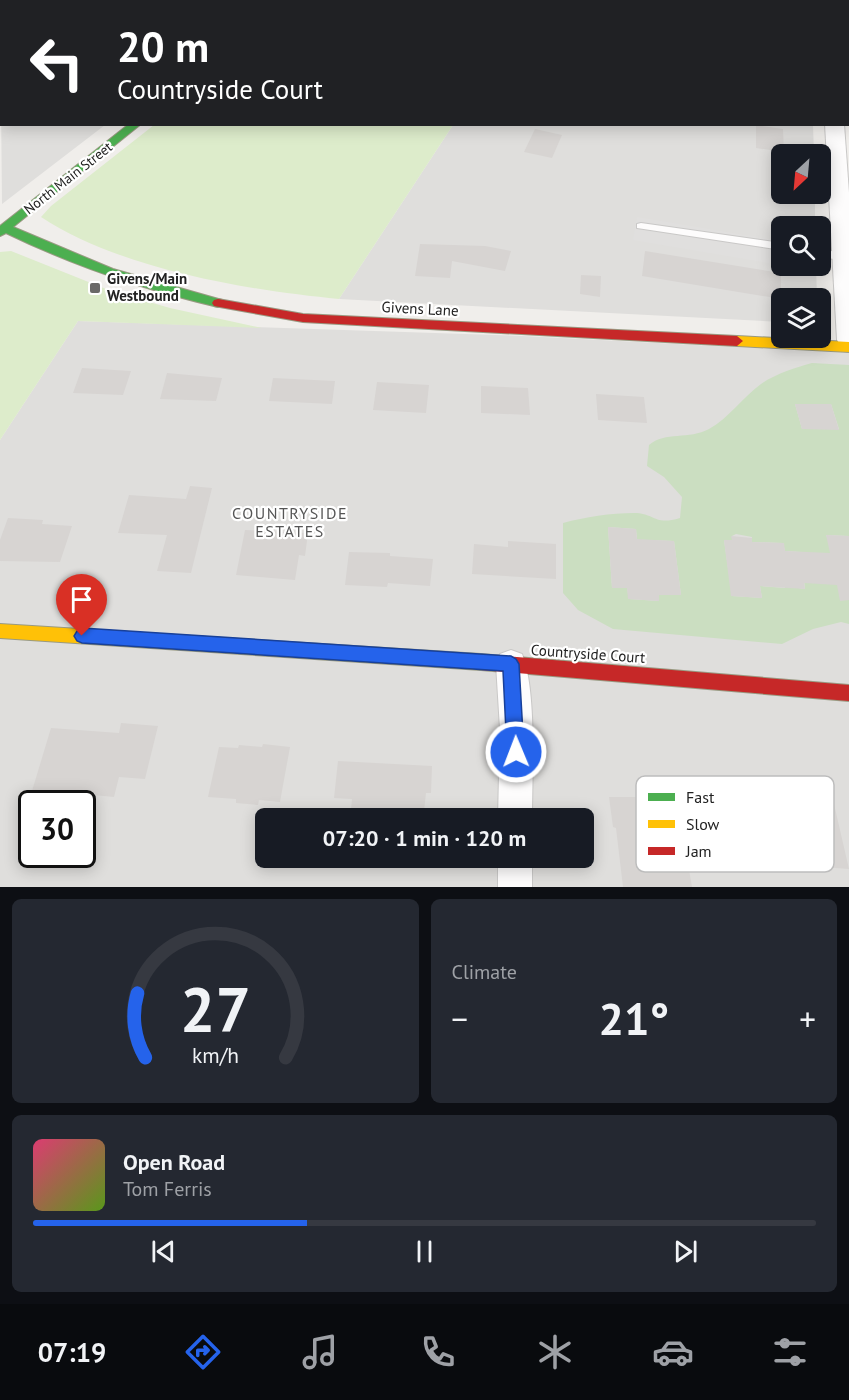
<!DOCTYPE html>
<meta charset="utf-8">
<style>
:root{--surface:#171b24;--page:#242831;--text:#f1f3f6;--muted:#9ea1a6;--line:#363941;--accent:#2563eb}
body{margin:0;font-family:"PT Sans",sans-serif;background:var(--page);color:var(--text);height:100vh;display:flex;flex-direction:column;font-size:22px;white-space:nowrap}
*{box-sizing:border-box;margin:0}
p{font-size:20px;color:var(--muted)}
.icon{flex:none;width:33px;height:33px;fill:none;stroke:currentColor;stroke-width:2;stroke-linecap:round;stroke-linejoin:round}
.map{position:relative;height:887px;overflow:hidden}
.details{display:flex;flex-direction:column;gap:12px;padding:12px;background:#0d0f14;flex:1}
.details>*{flex:none}
.hud{position:absolute;left:0px;top:0px;width:849px;height:126px;box-shadow:0 3px 15px #0003;background:#202124;color:#fff;overflow:hidden}
.needle{width:39px;rotate:206deg}
.buttons{position:absolute;left:771px;top:144px;display:grid;gap:12px}
.buttons a{display:grid;place-items:center;width:60px;height:60px;border-radius:9px;background:var(--surface);box-shadow:0 3px 15px #0003;font-size:30px}
.speed{position:absolute;left:18px;top:790px;display:flex;gap:12px;font-size:30px;font-weight:700;text-align:center}
.speed>*{display:grid;place-content:center;width:78px;height:78px;border-radius:50%;background:var(--surface);box-shadow:0 3px 15px #0003;line-height:1}
.speed .limit{border:3px solid #111;border-radius:9px;background:#fff;color:#111}
.pin{position:absolute;display:grid;place-items:center;width:51px;height:51px;color:#fff;margin:-62px -26px;border-radius:50% 50% 50% 0;rotate:-45deg;box-shadow:0 0 6px #0007}
.pin .icon{rotate:45deg}
.me{position:absolute;width:66px;margin:-33px;rotate:359deg;stroke-linejoin:round;filter:drop-shadow(0 0 4px #0008)}
.turn{display:flex;align-items:center;gap:21px;height:126px;padding:0 18px;font-size:27px}
.turn .icon{width:78px;height:78px;stroke-width:2.5}
.turn b{display:block;font-size:42px;line-height:51px}
.big{font-size:45px;font-weight:700;line-height:1.1}
.details .card{flex:1;display:flex;flex-direction:column;justify-content:center;gap:9px;min-width:0;padding:0 21px;border-radius:9px;background:var(--page)}
.details .dial{align-items:center;gap:0}
.dial svg{height:156px;overflow:visible;fill:none;stroke:var(--line);stroke-width:7;stroke-linecap:round;text-anchor:middle}
.dial text{fill:var(--text);stroke:none}
.song{display:flex;align-items:center;gap:18px}
.cover{width:72px;height:72px;border-radius:9px;background:linear-gradient(135deg,hsl(340 70% 55%),hsl(90 70% 35%))}
.played{height:6px;border-radius:3px;background:linear-gradient(90deg,var(--accent) 35%,var(--line) 35%)}
.keys{display:flex;justify-content:space-around;direction:ltr}
.heat{display:flex;justify-content:space-between;align-items:center;font-size:33px;direction:ltr}
.details .tiles{flex:1;display:grid;gap:12px;grid-template-columns:1fr 1fr}
.card:last-child{grid-column:span 2}
.trip{position:absolute;left:255px;top:808px;width:339px;height:60px;border-radius:9px;background:var(--surface);box-shadow:0 3px 15px #0003;font-weight:700;line-height:60px;text-align:center}
.menu{display:flex;height:96px;justify-content:space-around;align-items:center;background:#090b0e;color:var(--muted)}
.menu .icon{width:42px;height:42px}
.menu .selected{color:var(--accent)}
.menu b{font-size:27px;color:var(--text)}
.map>svg:first-child{display:block}
.residential{fill:#dfdedc;fill-rule:evenodd}
.grass{fill:#ddeccb}
.forest{fill:#cbdec1;fill-rule:evenodd}
.parking{fill:#e0dfde}
.building{fill:#d7d4d2}
.lines{fill:none;stroke-linecap:round;stroke-linejoin:round}
.lane-casing{stroke:#c9c8c7;stroke-width:2}
.street-casing{stroke:#c9c8c7;stroke-width:2}
.fast-casing{stroke:#999a82;stroke-width:2}
.slow-casing{stroke:#999a82;stroke-width:2}
.jam-casing{stroke:#999a82;stroke-width:2}
.lane{fill:#fdfcfc;fill-rule:evenodd}
.street{fill:#fdfcfc;fill-rule:evenodd}
.fast{fill:#4caf50;fill-rule:evenodd}
.slow{fill:#ffc107;fill-rule:evenodd}
.jam{fill:#c62828;fill-rule:evenodd}
.route{fill:#2563eb;stroke:#184099;stroke-width:1.5}
.poi-dot{fill:#6a6968;stroke:#fff;stroke-width:2}
.labels{text-anchor:middle;stroke-width:4.5;stroke-linejoin:round;paint-order:stroke}
.far-street-label{font-size:14px;fill:#222;stroke:#fff}
.poi-label{font-size:15px;font-weight:bold;fill:#222;stroke:#fff;text-anchor:start}
.street-label{font-size:15px;fill:#222;stroke:#fff}
.neighbourhood-label{font-size:16px;letter-spacing:1.5px;fill:#555;stroke:#fff}
.key{fill:#fff;stroke:#bdbdbd;stroke-width:1.5}
.key-label{font-size:16px;fill:#222}
</style>
<div class="map">
<svg width="849" height="887" viewBox="0 0 849 887">
<rect width="100%" height="100%" fill="#f0eeeb"/>
<g class="residential">
<path d="M0 0H265L2 2V124L105 125 2 204Z"/>
<path d="M312 0H535L310 1Z"/>
<path d="M453 125H813L814 154H782V194H815V226H782V266H816L817 298H782L781 322 339 299Z"/>
<path d="M78 321 523 336 849 353V887H0V440ZM32 804H82V855H32ZM266 819H584V858H266Z"/>
</g>
<g class="grass">
<path d="M535 0H810V1H534Z"/>
<path d="M154 125V124L453 125 339 299C246 290 120 269 41 217L51 206Z"/>
<path d="M11 251 111 291 170 308 262 328 78 321 0 440V252Z"/>
</g>
<path class="forest" d="M812 363 849 365V536L826 535 849 586V624L841 622 813 629 782 644 613 629 578 610 563 593V523C585 517 611 513 634 513 655 513 654 526 680 518L682 497 664 477 647 466 649 445C665 431 689 440 709 429 729 418 743 397 761 384 777 373 795 368 812 363ZM795 404H831L839 429H802ZM608 527 636 529 638 548 649 540 674 541 681 595H659V601L629 599 627 588H612ZM736 534 752 537V542L783 543 785 551 801 552 805 589 785 586V588L760 586 762 598 732 596 724 540H732V536Z"/>
<path class="parking" d="M637 217 781 241 780 265 633 240Z"/>
<g class="building">
<path d="M756 125 783 129 784 152 756 148Z"/>
<path d="M535 129 562 135 552 158 524 152Z"/>
<path d="M420 244 485 246 511 251 505 271 452 261 450 278 415 276Z"/>
<path d="M645 251 781 273V299L642 276Z"/>
<path d="M581 275 601 276 600 297 580 294Z"/>
<path d="M82 368 131 371 123 395 73 393Z"/>
<path d="M167 373 222 378 216 401 160 399Z"/>
<path d="M273 378 335 381 332 404 269 401Z"/>
<path d="M377 382 429 385 426 413 373 410Z"/>
<path d="M481 386 528 388 530 415 481 413Z"/>
<path d="M596 394 644 397 647 423 598 420Z"/>
<path d="M795 404H831L839 430 802 429Z"/>
<path d="M190 486 212 488 191 573 157 571 167 535 118 533 129 495 186 499Z"/>
<path d="M8 518 43 520 42 524 72 526 60 562 0 561V540Z"/>
<path d="M608 527 636 529 637 539 674 541 681 595H659V601L628 599 627 588H612Z"/>
<path d="M245 530 308 533 305 556 299 555 295 580 236 575Z"/>
<path d="M826 535 849 536V600L840 601 837 585 804 583 805 589 760 586 762 598 731 596 724 540H732L731 536 752 538V542L784 543 785 551 830 553Z"/>
<path d="M508 541 556 544V579L472 574 474 544 508 547Z"/>
<path d="M349 552 390 553V556L433 559 430 586 388 583 387 587 345 585Z"/>
<path d="M121 723 158 726 145 779 119 777 114 797 93 795 92 800 62 798 63 793 32 791 51 728 119 733Z"/>
<path d="M263 744 290 747 280 802 259 800 258 805 236 803V799L208 797 219 747 238 748 239 745 262 747Z"/>
<path d="M338 761 432 766 431 793H426L424 811 419 819H350L352 799 334 798Z"/>
<path d="M795 790 831 791 849 869 770 863 760 810 783 811 780 797H796Z"/>
<path d="M609 797H660L670 858H687L692 887H623L616 828 613 827Z"/>
</g>
<g class="lines">
<g class="lane-casing">
<g id="lane">
<rect x="848" y="9" width="1" height="4"/>
<path d="M0 56 2 57V62H0Z"/>
<path d="M641 223 782 243V250L637 228V224Z"/>
<path d="M820 250 841 252 846 256 841 260 820 257Z"/>
</g>
</g>
<g class="street-casing">
<g id="street">
<path d="M1 0H18L2 2V5Z"/>
<rect x="820" y="0" width="16" height="2"/>
<rect x="0" y="100" width="2" height="12"/>
<path d="M825 124H844L849 193V349L841 346 837 340Z"/>
<path d="M511 650 522 654C537 690 532 777 532 819H498L500 729 496 664 500 654Z"/>
<rect x="498" y="858" width="34" height="29"/>
</g>
</g>
<g class="fast-casing">
<path id="fast" d="M129 124H141L13 227 113 269 222 300 224 303 222 306 218 307C145 290 74 266 6 233L0 236V226Z"/>
</g>
<g class="slow-casing">
<g id="slow">
<path d="M737 336 849 342V352L737 346 731 341Z"/>
<path d="M0 624 481 654 487 657 489 662 487 667 481 670 0 638Z"/>
</g>
</g>
<g class="jam-casing">
<g id="jam">
<path d="M288 0H297L287 2Z"/>
<path d="M218 299 303 314 737 336 743 341 737 346 303 322 214 306 212 303 214 300Z"/>
<path d="M481 654 849 685V701L481 670 475 667 473 662 475 657Z"/>
</g>
</g>
<use href="#lane" class="lane"/>
<use href="#street" class="street"/>
<use href="#fast" class="fast"/>
<use href="#slow" class="slow"/>
<use href="#jam" class="jam"/>
</g>
<path class="route" d="M82 628 511 656 516 659 519 664 524 752 522 758 516 760 510 758 507 752 503 671 82 643 77 641 74 636 77 631Z"/>
<rect class="poi-dot" x="89" y="282" width="12" height="12" rx="3"/>
<g class="labels">
<g class="far-street-label">
<text transform="translate(68 178) rotate(-38)" y="5">North Main Street</text>
</g>
<g class="poi-label">
<text x="107" y="284">Givens/Main<tspan x="107" dy="17">Westbound</tspan></text>
</g>
<g class="street-label">
<text transform="translate(420 309) rotate(3)" y="5">Givens Lane</text>
<text transform="translate(588 654) rotate(4)" y="5">Countryside Court</text>
</g>
<g class="neighbourhood-label">
<text x="290" y="519">COUNTRYSIDE<tspan x="290" dy="18">ESTATES</tspan></text>
</g>
</g>
<rect x="636" y="776" width="198" height="96" rx="9" class="key"/>
<rect x="648" y="793" width="27" height="8" fill="#4caf50"/>
<rect x="648" y="820" width="27" height="8" fill="#ffc107"/>
<rect x="648" y="847" width="27" height="8" fill="#c62828"/>
<g class="key-label">
<text x="686" y="803">Fast</text>
<text x="686" y="830">Slow</text>
<text x="686" y="857">Jam</text>
</g>
</svg>
<div class="buttons">
<a><svg class="needle" viewBox="-14 -14 28 28"><path d="M0-13l5 13h-10z" fill="#e53935"/><path d="M0 13l5-13h-10z" fill="#9ea1a6"/></svg></a>
<a><svg class="icon" aria-label="search" viewBox="0 0 24 24"><circle cx="10" cy="10" r="6"/><path d="M15 15l6 6"/></svg></a>
<a><svg class="icon" aria-label="layers" viewBox="0 0 24 24"><path d="M12 4l9 5-9 5-9-5zM3 14l9 5 9-5"/></svg></a>
</div>
<div class="speed"><div class="limit">30</div></div>
<div class="pin" style="left:82px;top:636px;background:#d93025"><svg class="icon" aria-label="arrive" viewBox="0 0 24 24"><path d="M6 21V4h12l-3 4 3 4H6"/></svg></div>
<svg class="me" style="left:516px;top:752px" viewBox="-20 -20 40 40"><circle r="17" fill="#2563eb" stroke="#fff" stroke-width="3"/><path d="M0-11L8 9 0 5-8 9z" fill="#fff"/></svg>
<div class="trip">07:20 · 1 min · 120 m</div>
<div class="hud">
<div class="turn"><svg class="icon" aria-label="left" viewBox="0 0 24 24"><path d="M17 20v-9H6M10 6l-5 5 5 5"/></svg><div><b>20 m</b>Countryside Court</div></div>
</div>
</div>
<section class="details">
<div class="tiles">
<div class="card dial"><svg viewBox="0 0 100 80">
<path d="M14 69A42 42 0 1 1 86 69"/>
<path d="M14 69A42 42 0 0 1 10 36" stroke="#2563eb"/>
<text x="50" y="56" font-size="32" font-weight="700">27</text>
<text x="50" y="72" font-size="11">km/h</text>
</svg></div>
<div class="card"><p>Climate</p>
<div class="heat"><a>−</a><b class="big">21°</b><a>+</a></div>
</div>
<div class="card">
<div class="song"><i class="cover"></i><div><b>Open Road</b><p>Tom Ferris</p></div></div>
<div class="played"></div>
<div class="keys"><svg class="icon" aria-label="previous" viewBox="0 0 24 24"><path d="M18 5L8 12l10 7zM5 5v14"/></svg><svg class="icon" aria-label="pause" viewBox="0 0 24 24"><path d="M8 5v14M16 5v14"/></svg><svg class="icon" aria-label="next" viewBox="0 0 24 24"><path d="M6 5l10 7-10 7zM19 5v14"/></svg></div>
</div>
</div>
</section>
<nav class="menu">
<b>07:19</b>
<svg class="icon selected" aria-label="directions" viewBox="0 0 24 24"><path d="M12 3l9 9-9 9-9-9zM9 14v-3h6M13 9l2 2-2 2"/></svg>
<svg class="icon" aria-label="music" viewBox="0 0 24 24"><path d="M9 18V5l10-2v13"/><circle cx="6" cy="18" r="3"/><circle cx="16" cy="16" r="3"/></svg>
<svg class="icon" aria-label="phone" viewBox="0 0 24 24"><path d="M5 4h4l2 5-3 2q2 4 5 5l2-3 5 2v4C11 20 4 13 5 4z"/></svg>
<svg class="icon" aria-label="climate" viewBox="0 0 24 24"><path d="M12 3v18M4 7l16 10M4 17L20 7"/></svg>
<svg class="icon" aria-label="car" viewBox="0 0 24 24"><path d="M5 17H2v-5l4-1 3-4h7l3 4 3 1v5h-3M9 17h6M6 11h13"/><circle cx="7" cy="17" r="2"/><circle cx="17" cy="17" r="2"/></svg>
<svg class="icon" aria-label="filters" viewBox="0 0 24 24"><path d="M4 7h16M4 17h16"/><circle cx="9" cy="7" r="2"/><circle cx="15" cy="17" r="2"/></svg>
</nav>
